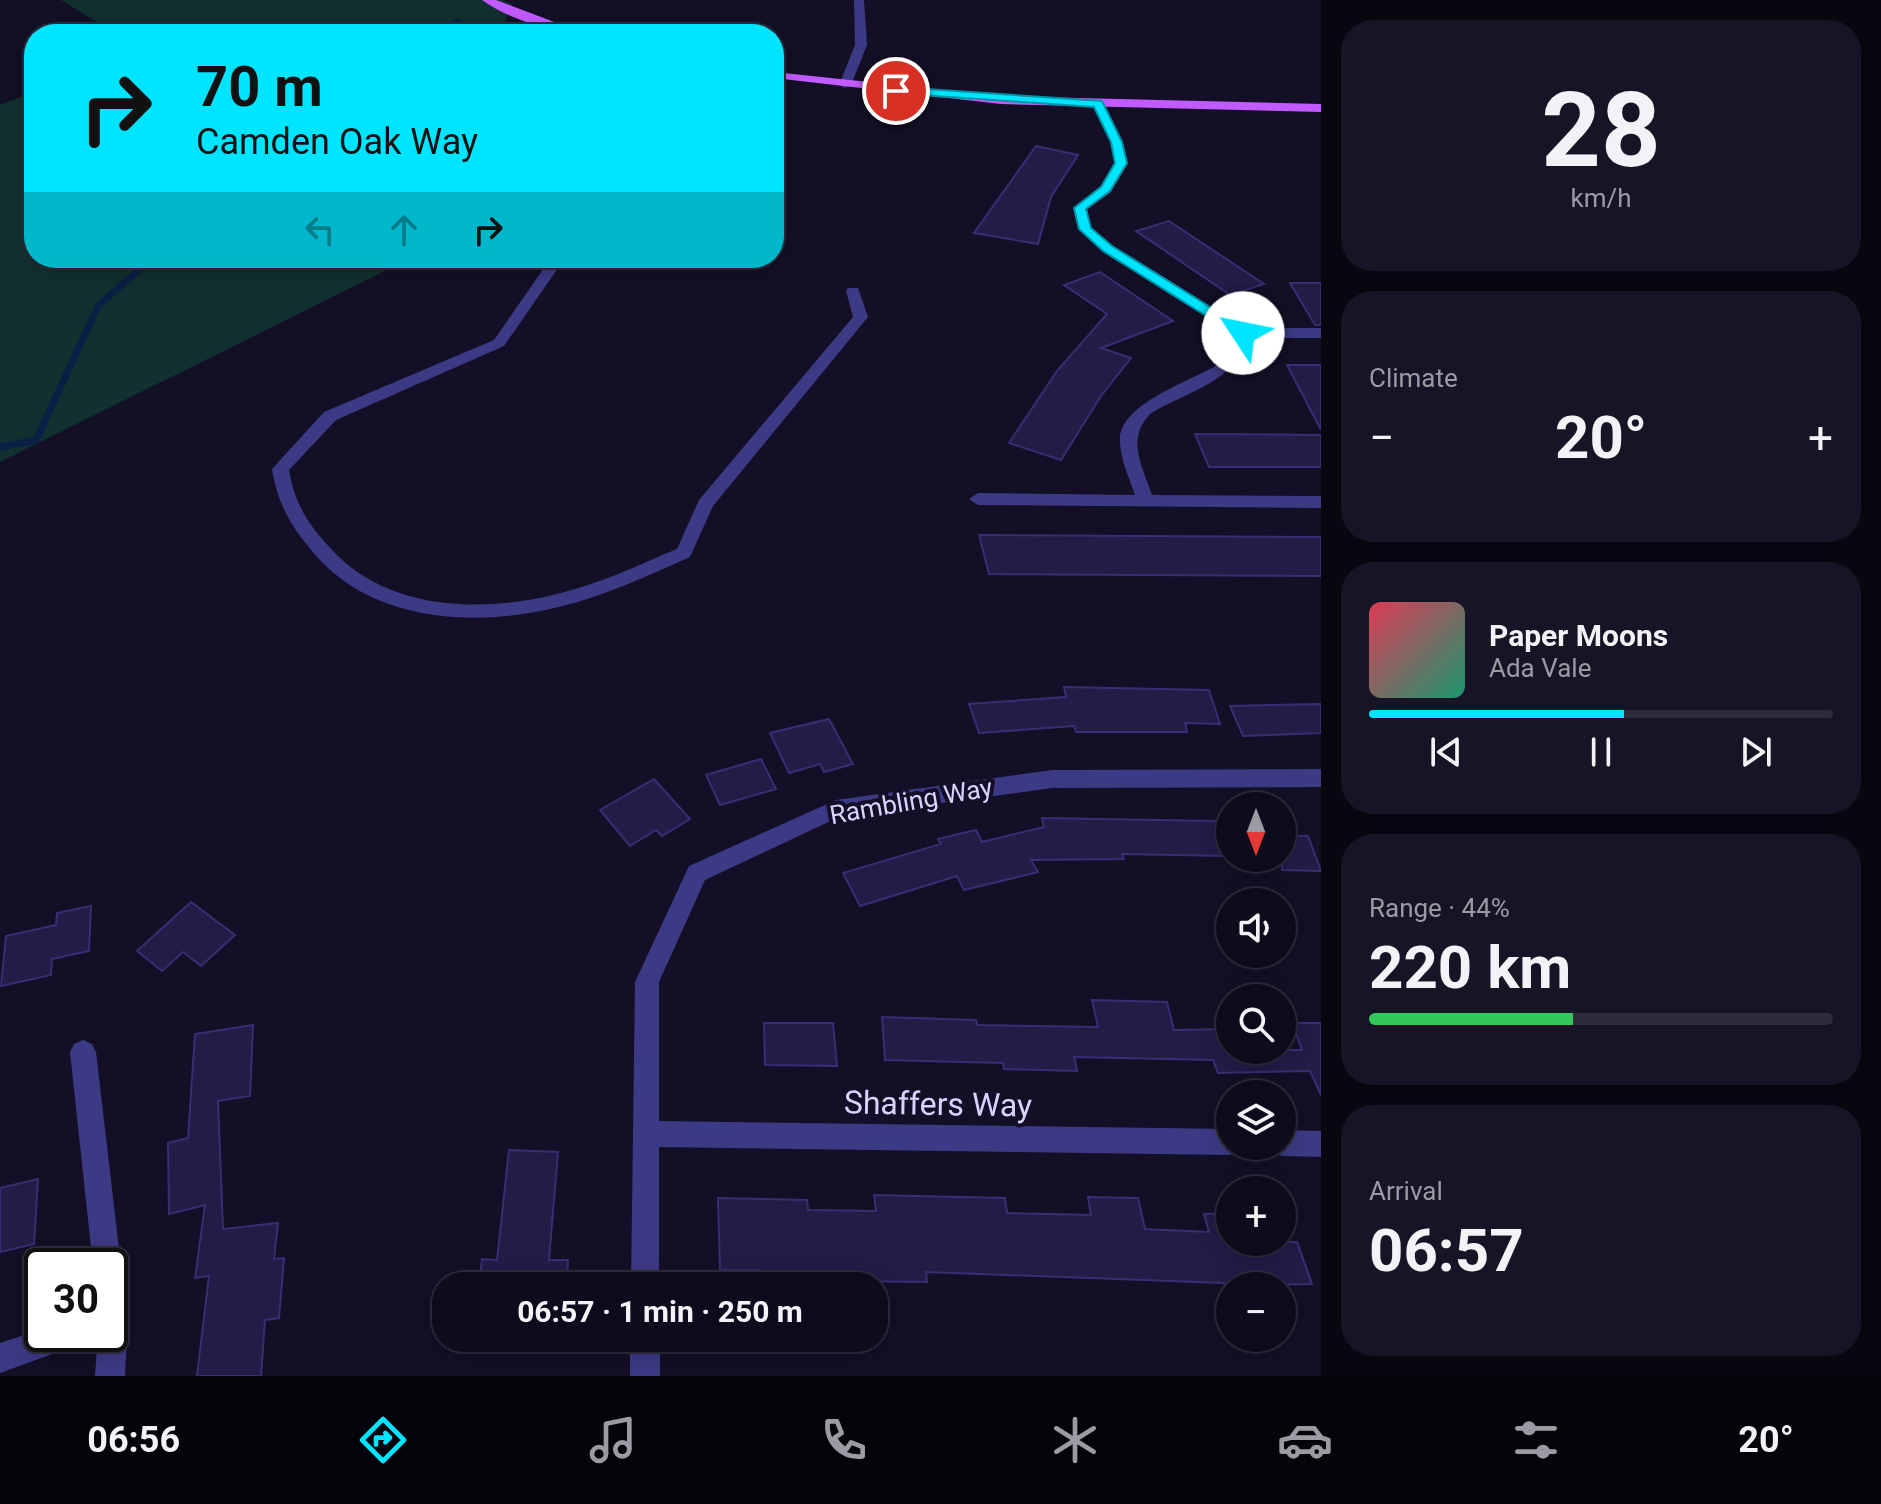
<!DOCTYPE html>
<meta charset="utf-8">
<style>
:root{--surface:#0e0b1c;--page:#171425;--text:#f1f3f6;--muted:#9b9ba3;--line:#2e2b3b;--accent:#00e5ff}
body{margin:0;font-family:Roboto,sans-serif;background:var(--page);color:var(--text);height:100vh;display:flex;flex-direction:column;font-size:30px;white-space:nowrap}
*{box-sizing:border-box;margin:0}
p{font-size:26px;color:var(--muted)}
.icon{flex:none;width:44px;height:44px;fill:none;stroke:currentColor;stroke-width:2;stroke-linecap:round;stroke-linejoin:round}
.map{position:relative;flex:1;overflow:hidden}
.side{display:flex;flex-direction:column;gap:20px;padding:20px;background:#08060f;width:560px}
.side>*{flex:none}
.top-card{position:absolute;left:24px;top:24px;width:760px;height:244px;border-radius:32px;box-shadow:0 4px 20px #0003,0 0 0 2px var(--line);background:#00e5ff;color:#111;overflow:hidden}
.needle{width:52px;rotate:180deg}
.buttons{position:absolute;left:1216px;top:792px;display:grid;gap:16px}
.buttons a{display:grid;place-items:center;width:80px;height:80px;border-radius:50%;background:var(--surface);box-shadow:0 4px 20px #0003,0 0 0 2px var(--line);font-size:40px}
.speed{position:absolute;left:24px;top:1248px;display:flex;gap:16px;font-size:40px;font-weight:700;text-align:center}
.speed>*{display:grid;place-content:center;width:104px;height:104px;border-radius:50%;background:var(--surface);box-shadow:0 4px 20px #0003,0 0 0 2px var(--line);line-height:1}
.speed .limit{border:4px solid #111;border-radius:12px;background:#fff;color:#111}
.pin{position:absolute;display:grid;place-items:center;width:68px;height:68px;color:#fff;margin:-34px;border:4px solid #fff;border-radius:50%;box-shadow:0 2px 8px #0007}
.me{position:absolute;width:88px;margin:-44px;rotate:304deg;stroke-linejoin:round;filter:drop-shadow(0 0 6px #0008)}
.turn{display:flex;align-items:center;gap:28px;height:168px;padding:0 40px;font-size:36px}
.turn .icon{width:104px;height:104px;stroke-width:2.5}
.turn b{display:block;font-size:56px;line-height:68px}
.lanes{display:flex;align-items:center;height:76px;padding:0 40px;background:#0003;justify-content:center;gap:40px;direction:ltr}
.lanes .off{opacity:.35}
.big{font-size:60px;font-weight:700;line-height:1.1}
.side .widget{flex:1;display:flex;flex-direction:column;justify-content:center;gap:12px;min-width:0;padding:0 28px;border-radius:32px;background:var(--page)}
.side .dial{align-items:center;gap:0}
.dial b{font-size:104px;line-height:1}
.song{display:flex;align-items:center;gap:24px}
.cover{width:96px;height:96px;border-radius:12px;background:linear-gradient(135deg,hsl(350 70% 55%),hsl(160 70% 35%))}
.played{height:8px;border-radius:4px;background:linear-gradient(90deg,var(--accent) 55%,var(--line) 55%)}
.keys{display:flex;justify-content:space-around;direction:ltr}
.heat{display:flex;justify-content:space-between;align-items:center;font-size:44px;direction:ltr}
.charge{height:12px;border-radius:6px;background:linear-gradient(90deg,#34c759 44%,var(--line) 0)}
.trip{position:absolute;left:432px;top:1272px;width:456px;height:80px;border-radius:32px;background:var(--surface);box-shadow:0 4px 20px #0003,0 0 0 2px var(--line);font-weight:700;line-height:80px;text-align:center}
.menu{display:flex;height:128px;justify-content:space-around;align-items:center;background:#06040b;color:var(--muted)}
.menu .icon{width:56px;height:56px}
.menu .on{color:var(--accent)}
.menu b{font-size:36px;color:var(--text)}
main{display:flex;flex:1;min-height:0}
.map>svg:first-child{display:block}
.green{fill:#12302f}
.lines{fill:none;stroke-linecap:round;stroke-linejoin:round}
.stream-far1{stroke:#0a1f44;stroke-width:5}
.stream{stroke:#0a1f44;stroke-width:7}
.building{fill:#241b47;stroke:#3b2d73;stroke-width:2}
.minor{fill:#3d3a85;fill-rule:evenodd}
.major{fill:#c25bff;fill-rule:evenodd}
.route{fill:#00e5ff;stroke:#0095a6;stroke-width:2}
.labels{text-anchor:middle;stroke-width:8;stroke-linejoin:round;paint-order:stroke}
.street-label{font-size:26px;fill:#d9d4ff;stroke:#130f26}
.near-street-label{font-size:32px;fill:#d9d4ff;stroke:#130f26}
</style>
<main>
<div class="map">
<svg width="1321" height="1376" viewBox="0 0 1321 1376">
<rect width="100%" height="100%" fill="#130f26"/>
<g class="green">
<path d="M61 0H502L512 4 500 34H116Z"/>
<path d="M34 92V258H407L405 261 0 462V105Z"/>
</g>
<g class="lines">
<path class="stream-far1" d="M430 34 458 21"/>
<path class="stream" d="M0 447 36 440 98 306 152 258"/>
</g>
<g class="building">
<path d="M1036 146 1078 155 1051 197 1038 244 974 233Z"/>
<path d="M1169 221 1264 284 1230 295 1136 231Z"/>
<path d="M1100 272 1173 321 1101 348 1131 358 1101 396 1061 460 1009 443 1057 371 1107 314 1064 285Z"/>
<path d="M1290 283H1321V325H1315Z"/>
<path d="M1287 365H1321V430Z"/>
<path d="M1195 434 1321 435V467H1209Z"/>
<path d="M979 535 1321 537V576L989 574Z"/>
<path d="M1064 687 1209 690 1220 724 1185 723 1187 732H1076L1074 726 979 733 969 704 1066 697Z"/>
<path d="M1321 704V733L1243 736 1230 706Z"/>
<path d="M829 719 853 764 824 772 820 764 789 773 770 733Z"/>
<path d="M761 759 776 789 720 805 706 775Z"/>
<path d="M654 779 690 819 662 836 656 830 630 846 600 810Z"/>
<path d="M1042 818 1216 821 1228 856 1122 854 1124 859 1031 860 1038 872 964 890 957 876 860 906 843 873 941 844 938 839 976 830 982 842 1044 827Z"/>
<path d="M1282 835 1308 836 1321 871 1282 870Z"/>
<path d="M191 902 235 935 201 966 183 952 162 971 137 951Z"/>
<path d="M91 906 89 951 52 959 51 975 1 986 6 936 56 925 57 913Z"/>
<path d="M1092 1000 1167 1002 1174 1030 1230 1029V1050H1302L1292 1023H1321V1095L1310 1071 1218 1073 1213 1060 1074 1057 1077 1071 1004 1069 1003 1063 885 1060 882 1017 976 1020 977 1025 1098 1027Z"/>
<path d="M764 1023H833L837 1066 765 1065Z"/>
<path d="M253 1025 250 1096 218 1101 223 1229 278 1223 274 1259 284 1258 279 1318 265 1320 261 1376H197L209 1276 195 1278 205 1205 169 1214 168 1143 188 1138 195 1034Z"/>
<path d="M509 1150 558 1152 549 1260H568L567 1286H479L482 1259 497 1260Z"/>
<path d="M38 1179 34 1244 0 1252V1188Z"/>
<path d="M874 1195 1005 1198 1007 1213 1091 1215 1088 1197 1138 1198 1145 1229 1209 1232 1204 1214 1230 1213V1242H1297L1312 1284 1225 1286 1224 1283 926 1272 927 1282 758 1280V1270H720L718 1198 807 1200 808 1210 876 1211Z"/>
</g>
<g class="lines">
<g class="minor">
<path d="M854 0H864L867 45 851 85 845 88 839 85 855 45Z"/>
<path d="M1098 100 1104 104 1123 142 1127 163 1111 192 1087 209 1091 228 1112 245 1246 328H1321V338H1249C1234 383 1187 391 1150 414 1126 439 1142 466 1152 495L1321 496V508L978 505 969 499 978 493 1135 495C1129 477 1120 459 1120 440 1119 403 1193 381 1220 363L1228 355 1235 334 1102 251 1078 229 1073 208 1101 187 1115 163 1111 142 1092 104Z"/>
<path d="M551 258H565L504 346 336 420 289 470C295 506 310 527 335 553 395 615 497 613 575 589 610 579 643 563 677 549L699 500 853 317 846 291 848 288H858L868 317 713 506 690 557C647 576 605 596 559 607 479 627 378 623 319 559 294 531 278 507 272 469L324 412 494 340Z"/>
<path d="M1321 769V787L1052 788 839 817 705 880 659 982V1121L1230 1129V1146H1242L1239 1151 1230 1155 659 1147V1286H631L635 982 689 866 836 800 1052 770Z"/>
<path d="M83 1040 92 1044 96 1052 121 1266 115 1277 120 1279C132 1309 126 1345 125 1376H95L98 1334H110V1266H93L70 1052 74 1044Z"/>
<path d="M1282 1130 1321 1131V1157L1282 1156 1273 1152 1270 1146H1282Z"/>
<path d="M42 1329V1334H85L80 1344 0 1373V1343Z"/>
<rect x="630" y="1338" width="30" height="38"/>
</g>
<g class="major">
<path d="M482 0H496L586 34C556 34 506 18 482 0Z"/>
<path d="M774 72 1001 96 1321 104V112L1001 104 774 78Z"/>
</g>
</g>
<path class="route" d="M896 87 1102 101 1122 142 1127 163 1110 191 1086 209 1091 228 1112 246 1247 330V336H1238L1103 251 1079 229 1074 208 1101 187 1115 163 1111 142 1094 107 892 93Z"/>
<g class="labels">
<g class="street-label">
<text transform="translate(911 801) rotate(-10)" y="9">Rambling Way</text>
</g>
<g class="near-street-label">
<text transform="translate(938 1104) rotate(1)" y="11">Shaffers Way</text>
</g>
</g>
</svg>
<div class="buttons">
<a><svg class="needle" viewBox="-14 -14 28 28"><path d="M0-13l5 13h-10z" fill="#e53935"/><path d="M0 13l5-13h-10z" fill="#9b9ba3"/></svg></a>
<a><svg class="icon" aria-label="sound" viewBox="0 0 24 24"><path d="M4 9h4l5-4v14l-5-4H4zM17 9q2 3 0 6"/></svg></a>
<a><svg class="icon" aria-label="search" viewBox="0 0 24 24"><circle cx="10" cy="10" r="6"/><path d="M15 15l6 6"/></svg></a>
<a><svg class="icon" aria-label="layers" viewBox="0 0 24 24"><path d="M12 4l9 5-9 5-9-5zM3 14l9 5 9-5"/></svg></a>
<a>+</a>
<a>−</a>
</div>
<div class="speed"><div class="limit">30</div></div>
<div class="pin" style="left:896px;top:91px;background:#d93025"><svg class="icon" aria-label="arrive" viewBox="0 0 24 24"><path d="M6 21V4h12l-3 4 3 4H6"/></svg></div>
<svg class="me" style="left:1243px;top:333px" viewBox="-20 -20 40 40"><circle r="19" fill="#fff"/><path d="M0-13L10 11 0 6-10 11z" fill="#00e5ff"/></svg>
<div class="trip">06:57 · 1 min · 250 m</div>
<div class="top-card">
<div class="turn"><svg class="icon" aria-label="right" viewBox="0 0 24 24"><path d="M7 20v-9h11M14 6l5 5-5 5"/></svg><div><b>70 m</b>Camden Oak Way</div></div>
<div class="lanes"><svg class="icon off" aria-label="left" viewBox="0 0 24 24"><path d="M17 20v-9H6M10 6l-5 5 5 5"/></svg><svg class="icon off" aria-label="ahead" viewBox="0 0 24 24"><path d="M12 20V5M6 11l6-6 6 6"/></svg><svg class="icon" aria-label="right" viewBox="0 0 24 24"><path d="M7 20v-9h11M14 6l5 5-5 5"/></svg></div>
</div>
</div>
<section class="side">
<div class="widget dial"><b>28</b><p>km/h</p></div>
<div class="widget"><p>Climate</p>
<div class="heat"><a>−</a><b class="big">20°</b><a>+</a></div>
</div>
<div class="widget">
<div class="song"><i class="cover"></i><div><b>Paper Moons</b><p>Ada Vale</p></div></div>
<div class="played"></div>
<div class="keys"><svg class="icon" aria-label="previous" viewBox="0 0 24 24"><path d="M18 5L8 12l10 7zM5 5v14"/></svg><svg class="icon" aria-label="pause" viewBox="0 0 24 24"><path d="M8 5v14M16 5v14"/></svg><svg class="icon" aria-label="next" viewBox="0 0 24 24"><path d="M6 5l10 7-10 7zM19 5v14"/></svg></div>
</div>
<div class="widget"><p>Range · 44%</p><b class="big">220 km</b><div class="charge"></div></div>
<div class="widget"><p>Arrival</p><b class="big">06:57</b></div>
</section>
</main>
<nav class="menu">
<b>06:56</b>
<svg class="icon on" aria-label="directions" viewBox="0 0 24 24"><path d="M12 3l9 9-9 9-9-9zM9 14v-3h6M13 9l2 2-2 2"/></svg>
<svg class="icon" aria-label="music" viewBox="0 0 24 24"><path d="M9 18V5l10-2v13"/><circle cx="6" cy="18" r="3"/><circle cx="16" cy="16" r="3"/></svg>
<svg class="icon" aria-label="phone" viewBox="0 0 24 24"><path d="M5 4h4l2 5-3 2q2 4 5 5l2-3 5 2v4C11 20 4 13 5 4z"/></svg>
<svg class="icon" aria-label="climate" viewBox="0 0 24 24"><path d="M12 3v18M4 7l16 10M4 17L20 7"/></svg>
<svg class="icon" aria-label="car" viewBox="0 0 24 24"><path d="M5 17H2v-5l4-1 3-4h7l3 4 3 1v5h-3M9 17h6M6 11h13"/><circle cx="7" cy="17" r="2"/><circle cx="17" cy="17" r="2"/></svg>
<svg class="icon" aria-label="filters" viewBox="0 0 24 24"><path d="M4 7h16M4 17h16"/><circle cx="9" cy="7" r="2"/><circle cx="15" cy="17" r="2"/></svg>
<b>20°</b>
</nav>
